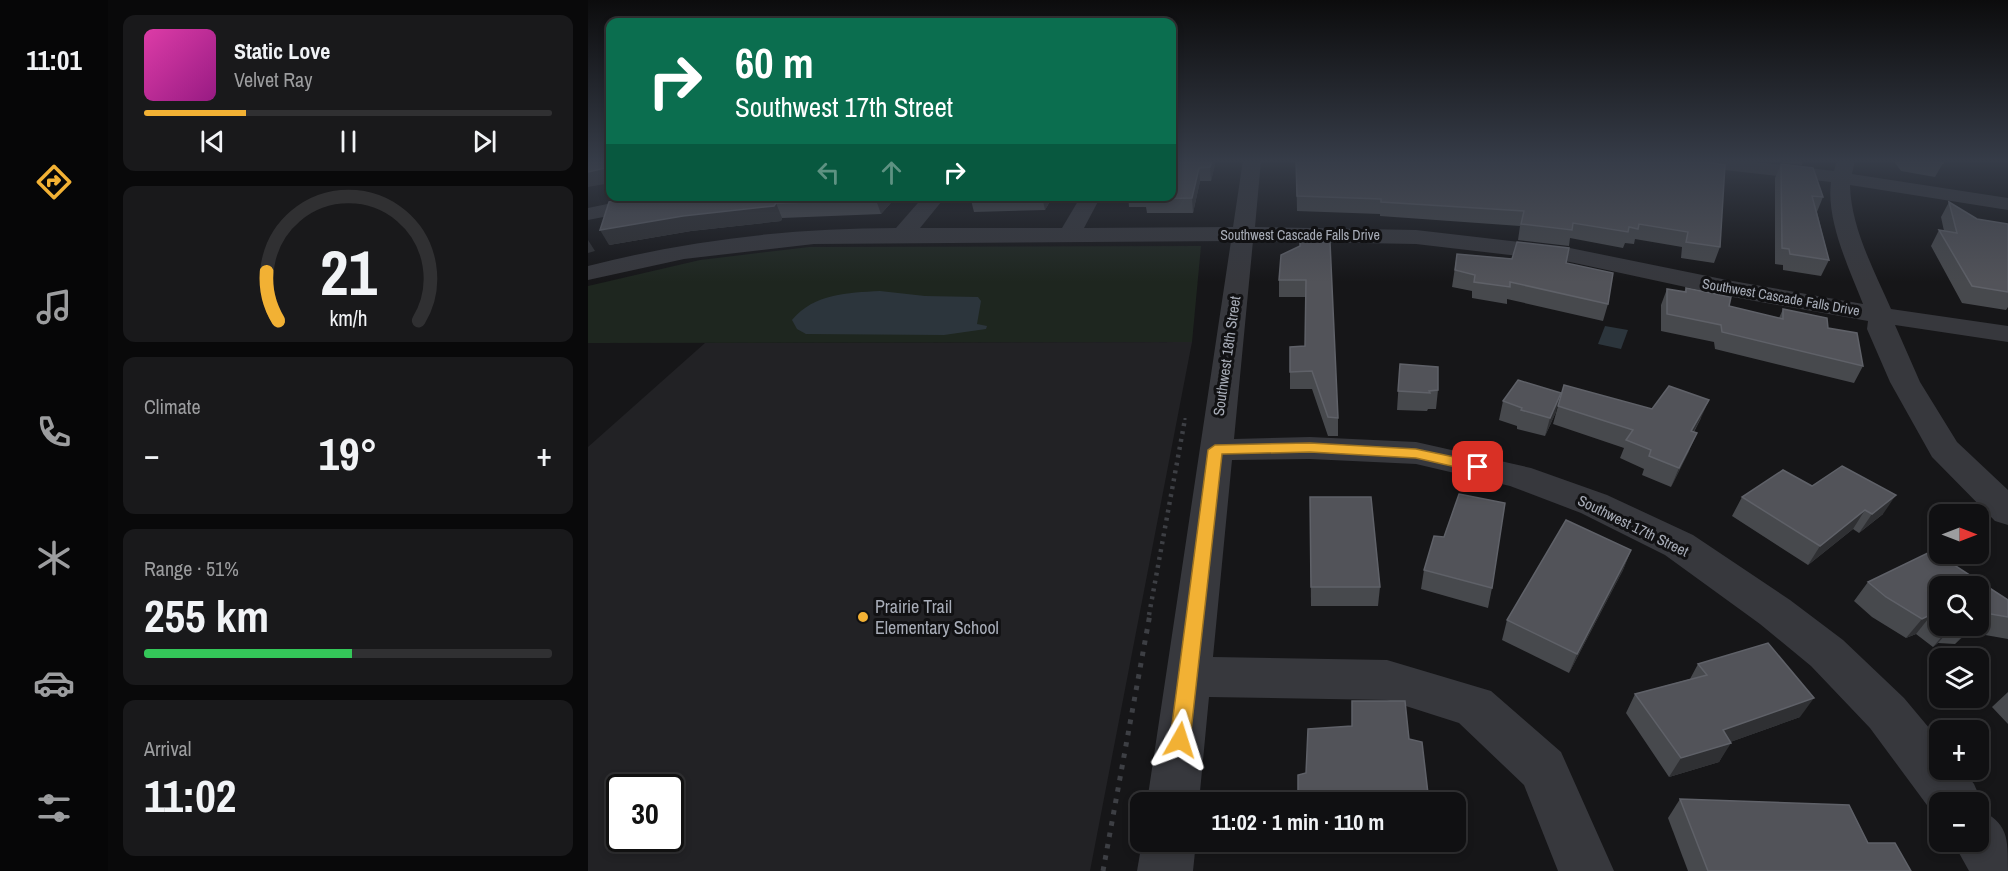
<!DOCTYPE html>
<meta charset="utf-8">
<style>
:root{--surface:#101012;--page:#19191b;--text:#f1f3f6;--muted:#9c9d9f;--line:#303032;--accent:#f2b134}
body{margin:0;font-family:"Archivo Narrow",sans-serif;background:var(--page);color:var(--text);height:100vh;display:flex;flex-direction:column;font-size:22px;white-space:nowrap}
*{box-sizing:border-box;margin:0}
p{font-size:20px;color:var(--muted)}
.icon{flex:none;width:33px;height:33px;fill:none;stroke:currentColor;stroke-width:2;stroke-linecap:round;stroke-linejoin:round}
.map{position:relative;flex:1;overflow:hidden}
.sheet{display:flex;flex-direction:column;gap:15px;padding:15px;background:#09090a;width:480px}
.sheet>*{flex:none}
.banner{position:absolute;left:18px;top:18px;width:570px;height:183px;border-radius:12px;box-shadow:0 3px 9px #0003,0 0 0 2px var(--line);background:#0b6e4f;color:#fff;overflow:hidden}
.needle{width:39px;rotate:90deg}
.fabs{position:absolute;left:1341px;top:504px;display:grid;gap:12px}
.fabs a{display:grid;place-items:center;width:60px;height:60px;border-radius:12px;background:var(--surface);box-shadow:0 3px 9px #0003,0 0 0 2px var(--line);font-size:30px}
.speed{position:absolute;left:18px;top:774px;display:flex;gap:12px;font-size:30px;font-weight:700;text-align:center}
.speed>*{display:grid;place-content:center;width:78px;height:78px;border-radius:50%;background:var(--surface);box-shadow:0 3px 9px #0003,0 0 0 2px var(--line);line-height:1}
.speed .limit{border:3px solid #111;border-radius:9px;background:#fff;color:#111}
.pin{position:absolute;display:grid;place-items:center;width:51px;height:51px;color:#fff;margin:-26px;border-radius:12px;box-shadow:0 3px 9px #0006}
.me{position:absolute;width:66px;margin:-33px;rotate:6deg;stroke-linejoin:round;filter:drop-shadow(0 0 4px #0008)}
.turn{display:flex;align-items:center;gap:21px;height:126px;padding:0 30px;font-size:27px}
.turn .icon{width:78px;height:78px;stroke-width:2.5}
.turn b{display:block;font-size:42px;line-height:51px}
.lanes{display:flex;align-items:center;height:57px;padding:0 30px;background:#0003;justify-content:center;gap:30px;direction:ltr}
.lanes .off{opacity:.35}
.big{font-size:45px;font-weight:700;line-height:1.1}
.sheet .widget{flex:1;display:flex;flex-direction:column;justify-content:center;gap:9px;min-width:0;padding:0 21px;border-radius:12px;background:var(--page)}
.sheet .dial{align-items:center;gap:0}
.dial svg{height:156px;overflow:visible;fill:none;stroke:var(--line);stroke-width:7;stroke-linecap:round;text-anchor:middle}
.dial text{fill:var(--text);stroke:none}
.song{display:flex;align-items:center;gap:18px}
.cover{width:72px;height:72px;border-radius:9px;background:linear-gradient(135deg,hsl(320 70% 55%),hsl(310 70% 35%))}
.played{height:6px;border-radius:3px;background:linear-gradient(90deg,var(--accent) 25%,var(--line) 25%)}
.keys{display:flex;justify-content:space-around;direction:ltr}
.heat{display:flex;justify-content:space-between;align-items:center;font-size:33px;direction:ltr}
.charge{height:9px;border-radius:4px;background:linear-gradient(90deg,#34c759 51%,var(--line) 0)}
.trip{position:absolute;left:542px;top:792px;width:336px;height:60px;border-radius:12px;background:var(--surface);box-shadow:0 3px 9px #0003,0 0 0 2px var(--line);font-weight:700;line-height:60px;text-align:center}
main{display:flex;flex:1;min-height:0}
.tab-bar{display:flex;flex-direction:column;width:108px;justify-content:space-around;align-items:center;background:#060607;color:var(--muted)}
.tab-bar .icon{width:42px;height:42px}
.tab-bar .on{color:var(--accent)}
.tab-bar b{font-size:27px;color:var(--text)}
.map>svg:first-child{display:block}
.built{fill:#222225;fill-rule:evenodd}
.green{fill:#1e261f}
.water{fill:#2c353c}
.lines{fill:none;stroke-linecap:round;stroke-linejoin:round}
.path-far2{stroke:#3d3f44;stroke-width:3;stroke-dasharray:2 4;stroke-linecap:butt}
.path-far1{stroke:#3d3f44;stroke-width:4.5;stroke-dasharray:3 5;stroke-linecap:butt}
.path{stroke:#3d3f44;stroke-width:5;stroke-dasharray:4.5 7;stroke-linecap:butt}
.minor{fill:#37383d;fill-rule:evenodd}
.wall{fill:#47494d;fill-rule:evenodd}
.shaded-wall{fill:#2f3033}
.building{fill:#525359;stroke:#5f6168;stroke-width:1.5}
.route{fill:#f2b134;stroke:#9d7322;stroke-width:1.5}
.poi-dot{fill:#f2b134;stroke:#111113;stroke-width:2}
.labels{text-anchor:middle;stroke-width:6;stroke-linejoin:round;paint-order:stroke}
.far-street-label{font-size:14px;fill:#a8adb8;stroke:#111113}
.street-label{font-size:15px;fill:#a8adb8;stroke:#111113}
.near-poi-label{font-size:18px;fill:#a8adb8;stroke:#111113;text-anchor:start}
</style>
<main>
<nav class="tab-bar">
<b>11:01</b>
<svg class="icon on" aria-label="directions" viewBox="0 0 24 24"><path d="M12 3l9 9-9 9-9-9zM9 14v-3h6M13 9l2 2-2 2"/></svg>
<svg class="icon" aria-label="music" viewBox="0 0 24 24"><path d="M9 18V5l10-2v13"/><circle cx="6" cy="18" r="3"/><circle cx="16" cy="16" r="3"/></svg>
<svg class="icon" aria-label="phone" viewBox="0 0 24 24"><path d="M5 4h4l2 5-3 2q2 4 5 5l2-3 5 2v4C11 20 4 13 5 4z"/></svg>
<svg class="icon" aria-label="climate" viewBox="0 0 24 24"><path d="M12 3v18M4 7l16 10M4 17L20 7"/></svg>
<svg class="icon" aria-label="car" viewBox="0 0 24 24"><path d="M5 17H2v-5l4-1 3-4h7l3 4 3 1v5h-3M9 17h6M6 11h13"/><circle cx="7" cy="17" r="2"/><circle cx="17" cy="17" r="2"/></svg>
<svg class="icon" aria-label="filters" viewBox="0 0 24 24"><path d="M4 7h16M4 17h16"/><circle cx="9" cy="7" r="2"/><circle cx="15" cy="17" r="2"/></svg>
</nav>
<section class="sheet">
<div class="widget">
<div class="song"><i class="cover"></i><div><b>Static Love</b><p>Velvet Ray</p></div></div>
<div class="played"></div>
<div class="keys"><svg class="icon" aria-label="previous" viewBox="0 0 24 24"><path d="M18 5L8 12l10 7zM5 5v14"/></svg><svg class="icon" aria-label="pause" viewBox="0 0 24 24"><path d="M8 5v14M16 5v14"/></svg><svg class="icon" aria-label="next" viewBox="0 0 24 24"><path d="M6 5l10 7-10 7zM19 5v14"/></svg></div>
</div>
<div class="widget dial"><svg viewBox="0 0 100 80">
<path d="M14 69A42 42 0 1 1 86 69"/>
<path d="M14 69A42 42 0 0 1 8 44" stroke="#f2b134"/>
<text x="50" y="56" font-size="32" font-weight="700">21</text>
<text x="50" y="72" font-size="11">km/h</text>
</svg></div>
<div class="widget"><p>Climate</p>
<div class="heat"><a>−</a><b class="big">19°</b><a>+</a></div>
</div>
<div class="widget"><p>Range · 51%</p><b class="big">255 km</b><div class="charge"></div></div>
<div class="widget"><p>Arrival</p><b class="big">11:02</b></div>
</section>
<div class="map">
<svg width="1420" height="871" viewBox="0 0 1420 871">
<rect width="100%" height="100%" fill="#161618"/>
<path class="built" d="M604 342 502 871H0V447L117 343ZM32 788H82V838H32Z"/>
<path class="green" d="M613 246 604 342 0 343V286L112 260 221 247Z"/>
<g class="water">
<path d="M292 291 337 296 390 297 393 301 389 324 399 326 398 329 356 335 218 334 209 329 204 320C227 293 259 293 292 291Z"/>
<path d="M1017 326 1040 330 1033 349 1010 344Z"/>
</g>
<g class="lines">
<path class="path-far2" d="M597 420V418"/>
<path class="path-far1" d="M561 615 597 419"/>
<path class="path" d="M515 871 562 614"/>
<g class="minor">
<path d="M655 160H673L667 227 828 230 982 248 1139 280 1275 304C1261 268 1238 221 1243 182L1101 166 1094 164 1092 160H1151L1246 171 1249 160H1267L1264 174 1420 198V210L1262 185C1263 228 1286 270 1303 309L1420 326V342L1307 325 1332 382 1369 442 1420 490V525L1407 521 1344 457 1302 382 1279 329 1280 321 1139 296 982 262 828 244 665 241 646 439 722 437 828 442 943 468 1019 495 1105 535 1202 600 1255 640 1316 698 1352 741V770H1375L1386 784 1394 802 1391 809C1420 824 1420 836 1420 871H1381L1365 842H1390V802H1352V821L1350 820 1282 728 1223 666 1172 624 1077 555 993 513 922 486 828 464 722 459 644 460 625 657 799 660 903 691 973 752 1026 871H970L936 785 871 723 799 700 621 697 611 802H559L643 241 226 244 96 259 0 280V266C101 240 204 228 308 228L336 196H358L332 228H474L493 196H513L496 228 645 227Z"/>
<path d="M58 196H102L99 200 92 202 0 220V208Z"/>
<path d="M554 842H608L605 871H549Z"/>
</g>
</g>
<g class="wall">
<path d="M584 160H628L623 181H612L605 213H559L558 207H541L540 196H584Z"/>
<path d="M708 160H1105L1132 247 1126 263 1093 258 1094 247 1047 239 1046 244 1037 243 1035 248 982 238 981 246 930 240 932 226 792 216V214L709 211Z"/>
<path d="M1187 160H1215L1214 165 1187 162Z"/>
<path d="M1305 160H1354L1355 163 1347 177 1313 171Z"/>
<path d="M1193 164 1235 197 1229 212 1241 260 1233 276 1195 270V265L1187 264V178Z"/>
<path d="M48 196H309L293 214 194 218 193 221 103 231 21 245Z"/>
<path d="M382 196H465L457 210 386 212Z"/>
<path d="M1361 202 1389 219 1420 224V307L1418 310 1374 303 1343 246 1351 230 1356 231 1353 217Z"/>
<path d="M712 246 750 418V436H740L724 389H702V347L717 346V297H691V280Z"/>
<path d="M869 254 978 263 1020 304 1015 321 919 299V304L884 298V291L864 287Z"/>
<path d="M1098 288 1141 306 1191 318 1195 309 1240 328 1275 366 1266 383 1127 349 1126 342 1073 331V305L1079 289 1096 292Z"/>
<path d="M812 364 850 390 848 409H840L839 411 809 410Z"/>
<path d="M915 401 968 412 957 436 929 429V426L911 420Z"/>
<path d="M970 406 1064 409 1113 418 1106 432 1101 451 1083 487 1054 475 1056 469 1032 458 1036 448 965 424Z"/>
<path d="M1224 486 1295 514 1271 533 1265 529 1220 565 1144 516 1154 497Z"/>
<path d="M722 497 792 587 790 606H723Z"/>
<path d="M1043 550 1035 570 981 673 914 640 919 620Z"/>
<path d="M1363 563 1420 600V639L1380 632 1367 644 1350 643 1345 647 1328 634 1318 638 1284 617 1266 601 1280 582ZM1352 586H1390V626H1352Z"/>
<path d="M836 570 904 588 900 608 833 589Z"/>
<path d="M1110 664 1212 717 1142 742 1131 762 1081 777 1038 713 1047 694 1102 679Z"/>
<path d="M1420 692V724L1404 707Z"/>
<path d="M1092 799 1280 843 1323 871H1100L1080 818Z"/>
<path d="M720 842H843L841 851 721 854Z"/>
</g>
<g class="shaded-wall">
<path d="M624 160H628L623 181 622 167Z"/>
<path d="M22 167V183L0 187V172Z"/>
<path d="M611 168 612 181 605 213 604 198Z"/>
<path d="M33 196H45L34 199Z"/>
<path d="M291 196H309L293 214 288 200Z"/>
<path d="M454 196H465L457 210Z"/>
<path d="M188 203 194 218 193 221 103 231 21 245 12 230 95 216Z"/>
<path d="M0 240 7 251 0 253Z"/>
<path d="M973 393 968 412 957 436 962 418Z"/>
<path d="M1121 400 1113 418 1096 449 1103 431Z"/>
<path d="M1109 433 1101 451 1083 487 1091 468Z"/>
<path d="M1308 495 1295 514 1271 533 1284 514Z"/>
<path d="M1277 510 1265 529 1220 565 1232 546Z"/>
<path d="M1043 550 1035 570 981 673 989 654Z"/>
<path d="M1344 614 1328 634 1318 638 1334 619Z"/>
<path d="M1365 626 1350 643 1345 647 1362 627Z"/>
<path d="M1384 626H1386L1367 644Z"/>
<path d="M1226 698 1212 717 1123 749 1135 730Z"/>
<path d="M1143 743 1131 762 1081 777 1093 758Z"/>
</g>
<g class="building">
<path d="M0 160H22V167L0 172Z"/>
<path d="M584 160H624L622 167 611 168 604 198 557 199 558 196H584Z"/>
<path d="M708 160H1105L1137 165 1132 247 1098 242 1100 232 1051 224 1050 229 1041 227 1040 232 985 223 984 230 933 224 936 211 793 202V199L709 196Z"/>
<path d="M1336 160H1354L1355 163Z"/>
<path d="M1193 164 1225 168 1235 197 1224 196 1241 260 1202 254 1201 249 1194 248Z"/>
<path d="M48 196H291L288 200 188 203 186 206 95 216 12 230 21 202Z"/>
<path d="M1361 202 1389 219 1420 224V292L1384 286 1351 230 1369 233Z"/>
<path d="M712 240 742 242 750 418 740 417 724 371 702 372V347L717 346 718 280H691L693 255 712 246Z"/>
<path d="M929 242 981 248 978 263 1025 273 1020 304 922 282V287L886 282 887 275 867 270 869 254 924 259Z"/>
<path d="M1098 288 1143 297 1141 306 1195 319V309L1239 318 1240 328 1269 333 1275 366 1134 332 1133 325 1079 314V289L1098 292Z"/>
<path d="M812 364 850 367V390L841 391 842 393 810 391Z"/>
<path d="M930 380 973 393 962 418 933 410 934 408 915 401Z"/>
<path d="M976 385 1064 409 1081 386 1121 400 1103 431 1109 433 1091 468 1061 456 1063 450 1038 440 1045 430 970 406Z"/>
<path d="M1254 466 1308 495 1284 514 1277 510 1232 546 1154 497 1195 470 1224 486Z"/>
<path d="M871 494 917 503 904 588 836 570 846 536 856 537Z"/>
<path d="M722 497H783L792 587H723Z"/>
<path d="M978 520 1043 550 989 654 919 620Z"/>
<path d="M1350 548 1352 549V554H1357L1360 556 1363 563 1420 600V617L1397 613 1390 619V586H1352V620L1344 614 1334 619 1298 597 1280 582Z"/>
<path d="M1180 643 1226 698 1135 730 1143 743 1093 758 1047 694 1119 675 1110 664Z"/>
<path d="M764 701H817L821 739 834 742 841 802H710V775L718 773 720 729 764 726Z"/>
<path d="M1092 799 1261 805 1280 843H1307L1323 871H1120Z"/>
</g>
<linearGradient id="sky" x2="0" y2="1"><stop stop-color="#0c0c0d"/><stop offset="0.57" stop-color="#363c48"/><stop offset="1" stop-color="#363c48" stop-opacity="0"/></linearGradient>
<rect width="1420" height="282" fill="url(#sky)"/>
<path class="route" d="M722 443 828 449 890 462 897 467 890 472 828 458 722 452 634 454 602 740 599 747 592 749 585 747 582 740 620 450 627 445Z"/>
<circle class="poi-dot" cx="275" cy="617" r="6"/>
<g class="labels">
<g class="far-street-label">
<text x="712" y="240">Southwest Cascade Falls Drive</text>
<text transform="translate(1193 297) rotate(10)" y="5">Southwest Cascade Falls Drive</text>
</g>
<g class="street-label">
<text transform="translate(639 356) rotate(-82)" y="5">Southwest 18th Street</text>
<text transform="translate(1045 526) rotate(26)" y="5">Southwest 17th Street</text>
</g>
<g class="near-poi-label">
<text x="287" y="613">Prairie Trail<tspan x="287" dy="21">Elementary School</tspan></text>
</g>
</g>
</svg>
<div class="fabs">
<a><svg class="needle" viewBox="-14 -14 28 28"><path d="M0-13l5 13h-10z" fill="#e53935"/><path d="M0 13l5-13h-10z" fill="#9c9d9f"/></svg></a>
<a><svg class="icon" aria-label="search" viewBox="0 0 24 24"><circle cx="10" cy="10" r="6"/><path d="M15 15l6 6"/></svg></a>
<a><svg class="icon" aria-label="layers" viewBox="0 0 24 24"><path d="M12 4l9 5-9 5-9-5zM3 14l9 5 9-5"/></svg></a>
<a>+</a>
<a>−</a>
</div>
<div class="speed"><div class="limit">30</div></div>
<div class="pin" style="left:890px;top:467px;background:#d93025"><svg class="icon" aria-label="arrive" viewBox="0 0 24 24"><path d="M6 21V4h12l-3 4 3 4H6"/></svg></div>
<svg class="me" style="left:592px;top:740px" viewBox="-20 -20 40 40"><path d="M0-17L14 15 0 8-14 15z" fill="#f2b134" stroke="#fff" stroke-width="4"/></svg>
<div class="trip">11:02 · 1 min · 110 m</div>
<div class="banner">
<div class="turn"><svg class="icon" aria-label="right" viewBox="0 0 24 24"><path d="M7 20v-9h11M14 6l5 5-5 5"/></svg><div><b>60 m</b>Southwest 17th Street</div></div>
<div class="lanes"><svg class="icon off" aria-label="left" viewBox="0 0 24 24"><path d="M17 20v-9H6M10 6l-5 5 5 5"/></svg><svg class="icon off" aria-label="ahead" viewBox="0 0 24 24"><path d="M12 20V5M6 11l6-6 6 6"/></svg><svg class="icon" aria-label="right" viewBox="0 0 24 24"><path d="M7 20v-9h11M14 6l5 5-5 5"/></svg></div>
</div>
</div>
</main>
